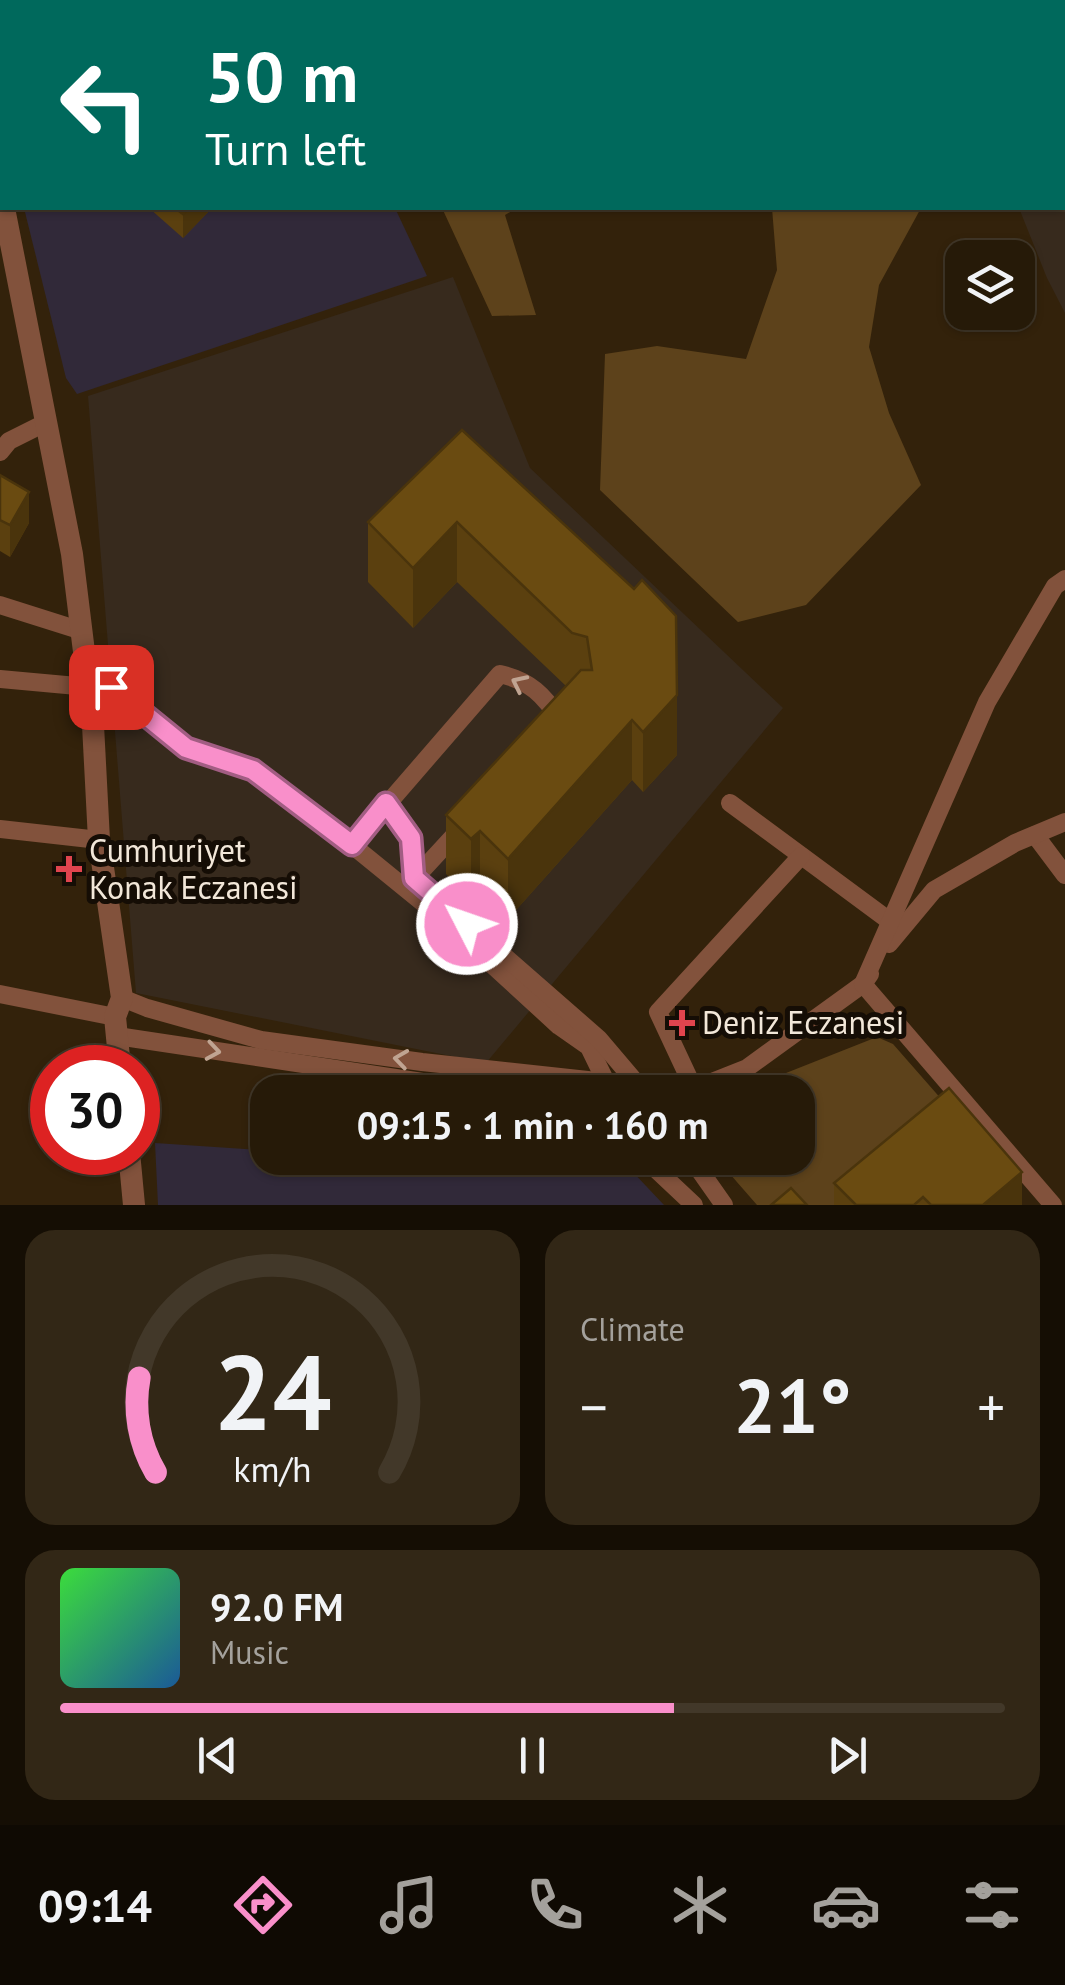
<!DOCTYPE html>
<meta charset="utf-8">
<style>
:root{--surface:#261a08;--page:#322716;--text:#f1f3f6;--muted:#a4a19c;--line:#423829;--accent:#f98fca}
body{margin:0;font-family:"PT Sans",sans-serif;background:var(--page);color:var(--text);height:100vh;display:flex;flex-direction:column;font-size:38px;white-space:nowrap}
*{box-sizing:border-box;margin:0}
p{font-size:32px;color:var(--muted)}
.icon{flex:none;width:55px;height:55px;fill:none;stroke:currentColor;stroke-width:2;stroke-linecap:round;stroke-linejoin:round}
.map{position:relative;height:1205px;overflow:hidden}
.details{display:flex;flex-direction:column;gap:25px;padding:25px;background:#150e04;flex:1}
.details>*{flex:none}
.top-card{position:absolute;left:0px;top:0px;width:1065px;height:210px;box-shadow:0 2px 8px #0004,0 0 0 2px var(--line);background:#00695c;color:#fff;overflow:hidden}
.tools{position:absolute;left:945px;top:240px;display:grid;gap:20px}
.tools a{display:grid;place-items:center;width:90px;height:90px;border-radius:20px;background:var(--surface);box-shadow:0 2px 8px #0004,0 0 0 2px var(--line);font-size:50px}
.speed{position:absolute;left:30px;top:1045px;display:flex;gap:20px;font-size:50px;font-weight:700;text-align:center}
.speed>*{display:grid;place-content:center;width:130px;height:130px;border-radius:50%;background:var(--surface);box-shadow:0 2px 8px #0004,0 0 0 2px var(--line);line-height:1}
.speed .limit{border:15px solid #d22;background:#fff;color:#111}
.pin{position:absolute;display:grid;place-items:center;width:85px;height:85px;color:#fff;margin:-42px;border-radius:20px;box-shadow:0 5px 15px #0006}
.me{position:absolute;width:110px;margin:-55px;rotate:311deg;stroke-linejoin:round;filter:drop-shadow(0 0 8px #0008)}
.turn{display:flex;align-items:center;gap:35px;height:210px;padding:0 40px;font-size:45px}
.turn .icon{width:130px;height:130px;stroke-width:2.5}
.turn b{display:block;font-size:70px;line-height:85px}
.big{font-size:75px;font-weight:800;line-height:1.1}
.details .card{flex:1;display:flex;flex-direction:column;justify-content:center;gap:15px;min-width:0;padding:0 35px;border-radius:30px;background:var(--page)}
.details .dial{align-items:center;gap:0}
.dial svg{height:260px;overflow:visible;fill:none;stroke:var(--line);stroke-width:7;stroke-linecap:round;text-anchor:middle}
.dial text{fill:var(--text);stroke:none}
.song{display:flex;align-items:center;gap:30px}
.cover{width:120px;height:120px;border-radius:15px;background:linear-gradient(135deg,hsl(120 70% 55%),hsl(210 70% 35%))}
.played{height:10px;border-radius:5px;background:linear-gradient(90deg,var(--accent) 65%,var(--line) 65%)}
.keys{display:flex;justify-content:space-around;direction:ltr}
.heat{display:flex;justify-content:space-between;align-items:center;font-size:55px;direction:ltr}
.details .tiles{flex:1;display:grid;gap:25px;grid-template-columns:1fr 1fr}
.card:last-child{grid-column:span 2}
.trip{position:absolute;left:250px;top:1075px;width:565px;height:100px;border-radius:30px;background:var(--surface);box-shadow:0 2px 8px #0004,0 0 0 2px var(--line);font-weight:800;line-height:100px;text-align:center}
.tab-bar{display:flex;height:160px;justify-content:space-around;align-items:center;background:#0f0a03;color:var(--muted)}
.tab-bar .icon{width:70px;height:70px}
.tab-bar .selected{color:var(--accent)}
.tab-bar b{font-size:45px;color:var(--text)}
.map>svg:first-child{display:block}
.education{fill:#312939}
.medical{fill:#372a1d}
.green{fill:#5d421b}
.lines{fill:none;stroke-linecap:round;stroke-linejoin:round}
.minor{stroke:#82523c;stroke-width:18}
.tertiary{stroke:#82523c;stroke-width:22}
.wall{fill:#5b400f}
.shaded-wall{fill:#4a340c}
.building{fill:#6a4b11;stroke:#4a340c;stroke-width:2.5}
.oneway{stroke:#c0a492}
.route-casing{stroke:#a25d83;stroke-width:25}
.route{stroke:#f98fca;stroke-width:18}
.health-dot{fill:#e0444e;stroke:#150d05;stroke-width:4}
.labels{text-anchor:middle;stroke-width:10;stroke-linejoin:round;paint-order:stroke}
.poi-label{font-size:32px;fill:#f2e7d9;stroke:#150d05;text-anchor:start}
</style>
<div class="map">
<svg width="1065" height="1205" viewBox="0 0 1065 1205">
<rect width="100%" height="100%" fill="#33220b"/>
<g class="education">
<path d="M24 208H395L427 276 77 394 66 378Z"/>
<path d="M263 1079 358 1092H268V1158H613L630 1169 664 1205H158L155 1143 261 1150Z"/>
</g>
<g class="medical">
<path d="M1042 0H1065V313L1047 278 1019 208H1062V2H1041Z"/>
<path d="M453 277 530 468 783 708 486 1063 136 993 88 396Z"/>
</g>
<g class="green">
<path d="M218 0H974V2H222Z"/>
<path d="M442 208H517L505 215 536 315 492 316Z"/>
<path d="M772 208H921L879 285 869 347 889 413 921 485 806 605 738 622 600 490 605 354 657 346 746 359 777 270Z"/>
<path d="M877 1037 893 1044 957 1117 847 1205H757L716 1158H798V1092H738Z"/>
</g>
<g class="lines">
<g class="minor">
<path d="M0 452 9 441 47 422"/>
<path d="M0 605 82 631"/>
<path d="M86 667 185 749 253 770 352 845 438 915 559 1026 589 1047 606 1082 602 1092"/>
<path d="M0 679 88 687"/>
<path d="M386 803 411 838 415 878 410 882"/>
<path d="M730 803 891 922"/>
<path d="M462 827 415 878 599 1039 644 1092"/>
<path d="M0 829 99 840"/>
<path d="M1035 835 1065 875"/>
<path d="M352 845 500 674C530 681 544 695 560 720L558 723"/>
<path d="M889 944 934 890 1015 843 1065 822"/>
<path d="M0 994 115 1017"/>
<path d="M122 998 147 1008 261 1040 422 1062 606 1082 635 1092"/>
<path d="M117 1036 489 1092"/>
<path d="M694 1089 658 1012 801 856"/>
<path d="M672 1092 694 1089 747 1068 863 984 870 974"/>
<path d="M644 1158 694 1205"/>
<path d="M691 1158 724 1205"/>
<path d="M1053 1205 863 984 987 702 1055 586 1065 579"/>
</g>
<g class="tertiary">
<path d="M4 208 72 554 93 725 99 840 122 998 115 1017 120 1068"/>
<path d="M129 1152 134 1205"/>
</g>
</g>
<g class="wall">
<path d="M149 208H212L183 238Z"/>
<path d="M462 430 677 755 643 792 632 780 508 919 480 890 471 898 446 874V815L566 686 457 582 413 628 368 582V522Z"/>
<path d="M0 475 29 523 10 557 0 551Z"/>
<path d="M834 1183 1022 1205H834Z"/>
</g>
<g class="shaded-wall">
<path d="M189 208H212L183 238V214Z"/>
<path d="M29 492V523L10 557V525Z"/>
<path d="M457 522V582L413 628V568Z"/>
<path d="M677 695V755L643 792V732Z"/>
<path d="M632 720V780L508 919V859Z"/>
<path d="M480 831V890L471 898V839Z"/>
<path d="M1022 1172V1205H983Z"/>
</g>
<g class="building">
<path d="M175 208H189L183 214Z"/>
<path d="M462 430 634 589 642 580 676 616 677 695 643 732 632 720 508 859 480 831 471 839 446 815 581 670H592L587 637 572 633 457 522 413 568 368 522Z"/>
<path d="M0 475 29 492 10 525 0 520Z"/>
<path d="M949 1088 1022 1172 983 1205H931L923 1197 914 1205H856L834 1183Z"/>
<path d="M791 1188 807 1205H771Z"/>
</g>
<defs><path id="oneway-chevron" d="M-2-3.5L2.5 0L-2 3.5" fill="none" stroke-width="1.6" stroke-linecap="round" stroke-linejoin="round" transform="scale(2.5)"/></defs>
<g class="oneway">
<use href="#oneway-chevron" transform="translate(519 683) rotate(-154)"/>
<use href="#oneway-chevron" transform="translate(213 1051) rotate(9)"/>
<use href="#oneway-chevron" transform="translate(401 1059) rotate(-172)"/>
</g>
<g class="lines">
<g class="route-casing">
<path id="route" d="M111 687 186 748 253 770 352 845 386 803 411 838 414 878 467 924"/>
</g>
<use href="#route" class="route"/>
</g>
<g class="health-dot">
<path d="M64 854h10v10h10v10h-10v10h-10v-10h-10v-10h10z"/>
<path d="M677 1008h10v10h10v10h-10v10h-10v-10h-10v-10h10z"/>
</g>
<g class="labels">
<g class="poi-label">
<text x="89" y="862">Cumhuriyet<tspan x="89" dy="37">Konak Eczanesi</tspan></text>
<text x="702" y="1034">Deniz Eczanesi</text>
</g>
</g>
</svg>
<div class="tools">
<a><svg class="icon" aria-label="layers" viewBox="0 0 24 24"><path d="M12 4l9 5-9 5-9-5zM3 14l9 5 9-5"/></svg></a>
</div>
<div class="speed"><div class="limit">30</div></div>
<div class="pin" style="left:111px;top:687px;background:#d93025"><svg class="icon" aria-label="arrive" viewBox="0 0 24 24"><path d="M6 21V4h12l-3 4 3 4H6"/></svg></div>
<svg class="me" style="left:467px;top:924px" viewBox="-20 -20 40 40"><circle r="17" fill="#f98fca" stroke="#fff" stroke-width="3"/><path d="M0-11L8 9 0 5-8 9z" fill="#fff"/></svg>
<div class="trip">09:15 · 1 min · 160 m</div>
<div class="top-card">
<div class="turn"><svg class="icon" aria-label="left" viewBox="0 0 24 24"><path d="M17 20v-9H6M10 6l-5 5 5 5"/></svg><div><b>50 m</b>Turn left</div></div>
</div>
</div>
<section class="details">
<div class="tiles">
<div class="card dial"><svg viewBox="0 0 100 80">
<path d="M14 69A42 42 0 1 1 86 69"/>
<path d="M14 69A42 42 0 0 1 9 40" stroke="#f98fca"/>
<text x="50" y="56" font-size="32" font-weight="700">24</text>
<text x="50" y="72" font-size="11">km/h</text>
</svg></div>
<div class="card"><p>Climate</p>
<div class="heat"><a>−</a><b class="big">21°</b><a>+</a></div>
</div>
<div class="card">
<div class="song"><i class="cover"></i><div><b>92.0 FM</b><p>Music</p></div></div>
<div class="played"></div>
<div class="keys"><svg class="icon" aria-label="previous" viewBox="0 0 24 24"><path d="M18 5L8 12l10 7zM5 5v14"/></svg><svg class="icon" aria-label="pause" viewBox="0 0 24 24"><path d="M8 5v14M16 5v14"/></svg><svg class="icon" aria-label="next" viewBox="0 0 24 24"><path d="M6 5l10 7-10 7zM19 5v14"/></svg></div>
</div>
</div>
</section>
<nav class="tab-bar">
<b>09:14</b>
<svg class="icon selected" aria-label="directions" viewBox="0 0 24 24"><path d="M12 3l9 9-9 9-9-9zM9 14v-3h6M13 9l2 2-2 2"/></svg>
<svg class="icon" aria-label="music" viewBox="0 0 24 24"><path d="M9 18V5l10-2v13"/><circle cx="6" cy="18" r="3"/><circle cx="16" cy="16" r="3"/></svg>
<svg class="icon" aria-label="phone" viewBox="0 0 24 24"><path d="M5 4h4l2 5-3 2q2 4 5 5l2-3 5 2v4C11 20 4 13 5 4z"/></svg>
<svg class="icon" aria-label="climate" viewBox="0 0 24 24"><path d="M12 3v18M4 7l16 10M4 17L20 7"/></svg>
<svg class="icon" aria-label="car" viewBox="0 0 24 24"><path d="M5 17H2v-5l4-1 3-4h7l3 4 3 1v5h-3M9 17h6M6 11h13"/><circle cx="7" cy="17" r="2"/><circle cx="17" cy="17" r="2"/></svg>
<svg class="icon" aria-label="filters" viewBox="0 0 24 24"><path d="M4 7h16M4 17h16"/><circle cx="9" cy="7" r="2"/><circle cx="15" cy="17" r="2"/></svg>
</nav>
